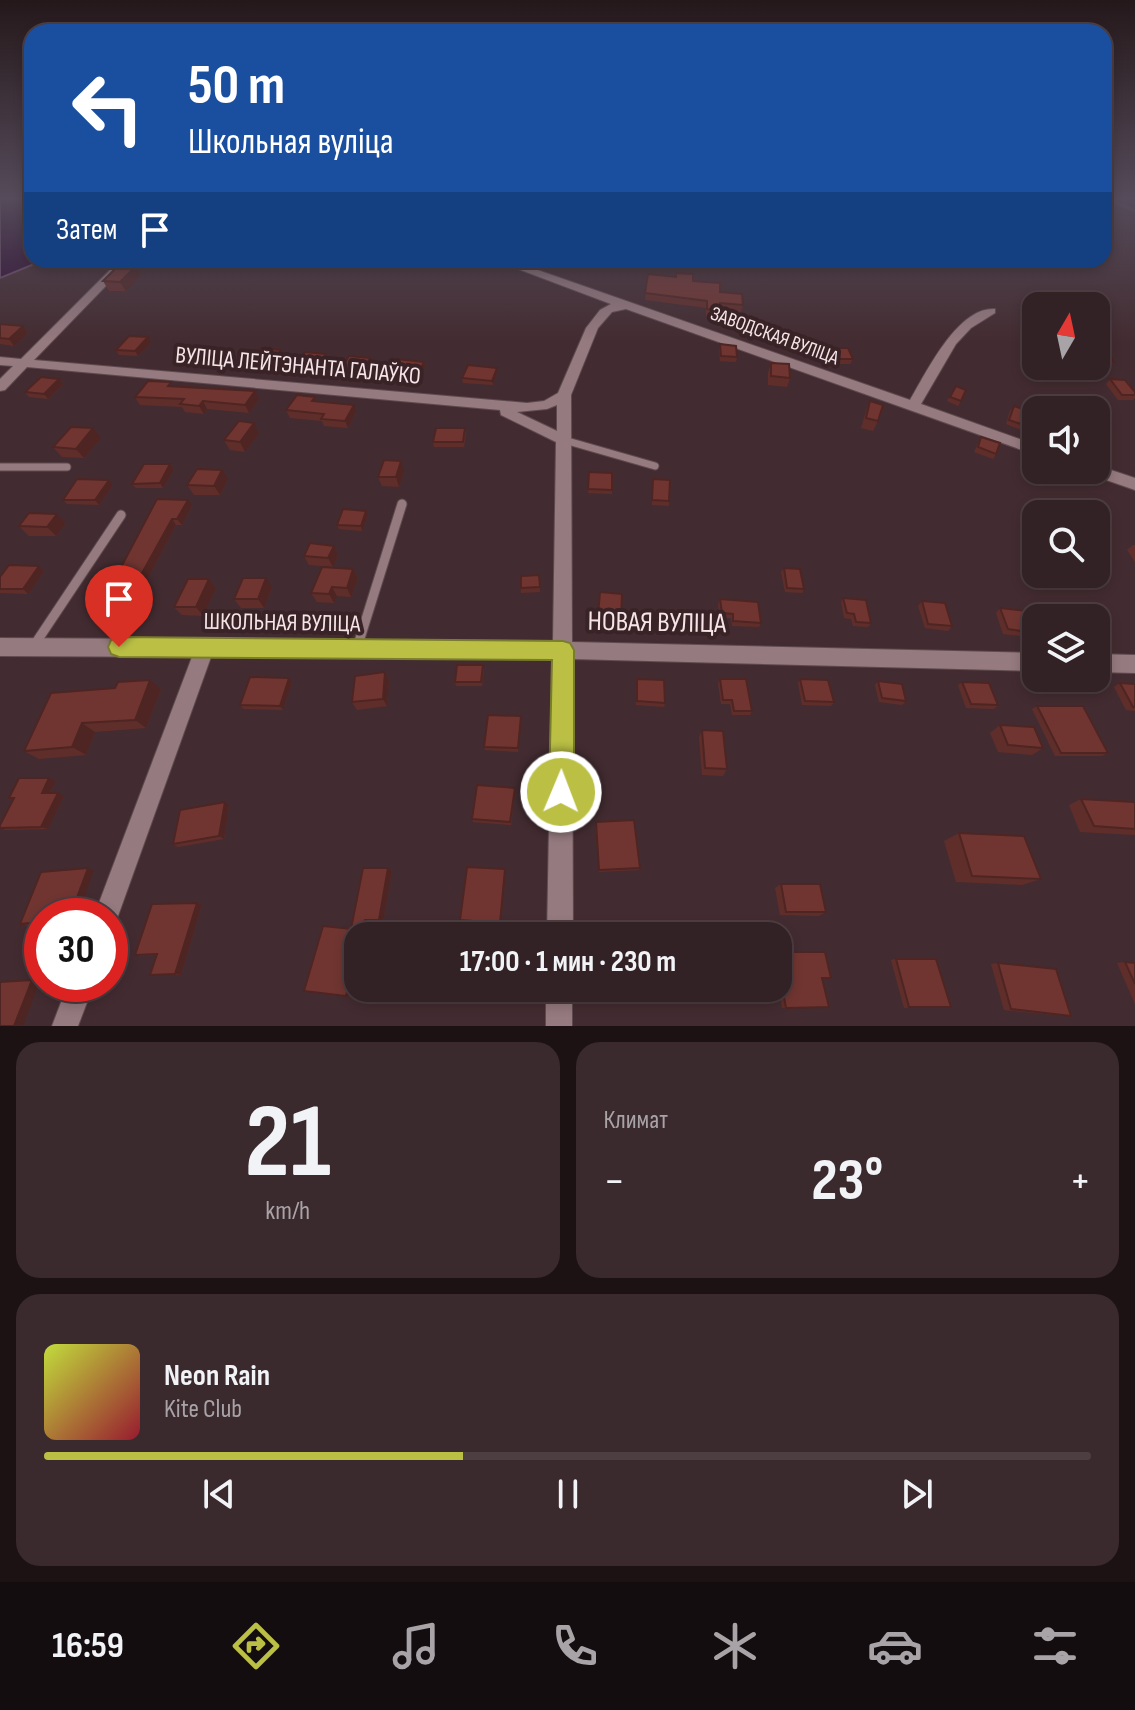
<!DOCTYPE html>
<html lang="ru">
<meta charset="utf-8">
<style>
:root{--surface:#322125;--page:#3a292d;--text:#f1f3f6;--muted:#a8a3a7;--line:#4d3e42;--accent:#bbc045}
body{margin:0;font-family:"Sofia Sans Condensed",sans-serif;background:var(--page);color:var(--text);height:100vh;display:flex;flex-direction:column;font-size:30px;white-space:nowrap}
*{box-sizing:border-box;margin:0}
p{font-size:26px;color:var(--muted)}
.icon{flex:none;width:44px;height:44px;fill:none;stroke:currentColor;stroke-width:2;stroke-linecap:round;stroke-linejoin:round}
.map{position:relative;height:1026px;overflow:hidden}
.side{display:flex;flex-direction:column;gap:16px;padding:16px;background:#1c1214;flex:1}
.side>*{flex:none}
.banner{position:absolute;left:24px;top:24px;width:1088px;height:244px;border-radius:24px;box-shadow:0 4px 12px #0003,0 0 0 2px var(--line);background:#1a4fa0;color:#fff;overflow:hidden}
.needle{width:52px;rotate:9deg}
.tools{position:absolute;left:1022px;top:292px;display:grid;gap:16px}
.tools a{display:grid;place-items:center;width:88px;height:88px;border-radius:16px;background:var(--surface);box-shadow:0 4px 12px #0003,0 0 0 2px var(--line);font-size:40px}
.speed{position:absolute;left:24px;top:898px;display:flex;gap:16px;font-size:40px;font-weight:700;text-align:center}
.speed>*{display:grid;place-content:center;width:104px;height:104px;border-radius:50%;background:var(--surface);box-shadow:0 4px 12px #0003,0 0 0 2px var(--line);line-height:1}
.speed .limit{border:12px solid #d22;background:#fff;color:#111}
.pin{position:absolute;display:grid;place-items:center;width:68px;height:68px;color:#fff;margin:-82px -34px;border-radius:50% 50% 50% 0;rotate:-45deg;box-shadow:0 0 8px #0007}
.pin .icon{rotate:45deg}
.me{position:absolute;width:88px;margin:-44px;rotate:1deg;stroke-linejoin:round;filter:drop-shadow(0 0 6px #0008)}
.turn{display:flex;align-items:center;gap:28px;height:168px;padding:0 32px;font-size:36px}
.turn .icon{width:104px;height:104px;stroke-width:2.5}
.turn b{display:block;font-size:56px;line-height:68px}
.then{display:flex;align-items:center;height:76px;padding:0 32px;background:#0003;gap:16px;font-size:30px}
.big{font-size:60px;font-weight:700;line-height:1.1}
.side .card{flex:1;display:flex;flex-direction:column;justify-content:center;gap:12px;min-width:0;padding:0 28px;border-radius:24px;background:var(--page)}
.side .dial{align-items:center;gap:0}
.dial b{font-size:104px;line-height:1}
.song{display:flex;align-items:center;gap:24px}
.cover{width:96px;height:96px;border-radius:12px;background:linear-gradient(135deg,hsl(70 70% 55%),hsl(350 70% 35%))}
.played{height:8px;border-radius:4px;background:linear-gradient(90deg,var(--accent) 40%,var(--line) 40%)}
.keys{display:flex;justify-content:space-around;direction:ltr}
.heat{display:flex;justify-content:space-between;align-items:center;font-size:44px;direction:ltr}
.side .tiles{flex:1;display:grid;gap:16px;grid-template-columns:1fr 1fr}
.card:last-child{grid-column:span 2}
.trip{position:absolute;left:344px;top:922px;width:448px;height:80px;border-radius:24px;background:var(--surface);box-shadow:0 4px 12px #0003,0 0 0 2px var(--line);font-weight:700;line-height:80px;text-align:center}
.dock{display:flex;height:128px;justify-content:space-around;align-items:center;background:#140d0f;color:var(--muted)}
.dock .icon{width:56px;height:56px}
.dock .selected{color:var(--accent)}
.dock b{font-size:36px;color:var(--text)}
.map>svg:first-child{display:block}
.water{fill:#2d0a32;stroke:#694c69;stroke-width:2}
.lines{fill:none;stroke-linecap:round;stroke-linejoin:round}
.stream{stroke:#694c69;stroke-width:3}
.service-far1-casing{stroke:#5e4a4f;stroke-width:9}
.service-casing{stroke:#5e4a4f;stroke-width:11}
.minor-casing{stroke:#5e4a4f;stroke-width:2}
.path{stroke:#877277;stroke-width:2;stroke-dasharray:3 4;stroke-linecap:butt}
.service-far1{stroke:#957a7f;stroke-width:7}
.service{stroke:#957a7f;stroke-width:9}
.minor{fill:#957a7f;fill-rule:evenodd}
.wall{fill:#602e2a}
.shaded-wall{fill:#4e2522}
.building{fill:#703531;stroke:#4e2522;stroke-width:2}
.route{fill:#bbc045;stroke:#7a7d2d;stroke-width:2}
.labels{text-anchor:middle;stroke-width:8;stroke-linejoin:round;paint-order:stroke}
.far-street-label{font-size:20px;fill:#f5e5e8;stroke:#392327}
.street-label{font-size:24px;fill:#f5e5e8;stroke:#392327}
.near-street-label{font-size:28px;fill:#f5e5e8;stroke:#392327}
</style>
<div class="map">
<svg width="1135" height="1026" viewBox="0 0 1135 1026">
<rect width="100%" height="100%" fill="#432c31"/>
<path class="water" d="M0 198H32V260H44L0 278Z"/>
<g class="lines">
<path class="stream" d="M1106 198 1135 211"/>
<g class="service-far1-casing">
<g id="service-far1">
<path d="M564 440 655 466"/>
<path d="M0 467H67"/>
</g>
</g>
<g class="service-casing">
<g id="service">
<path d="M33 647 121 515"/>
<path d="M357 648 402 504"/>
</g>
</g>
<g class="minor-casing">
<g id="minor">
<path d="M120 260H131L34 360 527 403 544 401 558 393 586 328 600 310 611 304 494 260H509L910 400C926 373 958 306 995 309V313L971 328 956 344 921 404 1036 445V455L626 309 612 312 598 328 571 395 572 642 1036 653V671L572 659 573 936H547L552 659 211 657 118 916 115 925 110 927V916H94L192 657 0 656V638L553 641 556 442 501 415 500 410 27 367 5 390 0 391V379L13 366 0 365V357L21 359ZM557 405V431L517 412 547 409Z"/>
<path d="M1096 465 1135 478V490L1089 474 1086 470H1096Z"/>
<path d="M1096 654 1135 655V673L1096 672Z"/>
<path d="M68 984H94L78 1026H52Z"/>
<rect x="546" y="988" width="26" height="38"/>
</g>
</g>
<path class="path" d="M1130 198 1135 200"/>
<use href="#service-far1" class="service-far1"/>
<use href="#service" class="service"/>
<use href="#minor" class="minor"/>
</g>
<g class="wall">
<path d="M648 274 693 281 720 292 743 305 741 312 720 311 719 317 706 316V308L645 300Z"/>
<path d="M141 275 126 291H109L103 281Z"/>
<path d="M752 321 768 333 767 338 752 337 750 326Z"/>
<path d="M0 324 23 326 28 333 14 346 0 344Z"/>
<path d="M151 342 138 356 119 355 116 350Z"/>
<path d="M720 344 737 357 736 362 720 361 719 349Z"/>
<path d="M829 348 853 359 850 364H832L828 352Z"/>
<path d="M1096 348 1114 362 1106 371H1091L1088 366H1096Z"/>
<path d="M283 354 272 369 252 367 249 362Z"/>
<path d="M326 354 328 359 319 372 298 370 296 365Z"/>
<path d="M424 362 425 367 418 381 392 376 391 371Z"/>
<path d="M372 363 364 376 343 374 341 369Z"/>
<path d="M771 363 790 378 787 387 768 385V373Z"/>
<path d="M497 372 493 385 463 383 462 378Z"/>
<path d="M59 379 63 384 48 399 29 397 25 392Z"/>
<path d="M1110 379 1135 392V398L1133 400H1118L1106 384Z"/>
<path d="M173 386 259 399 249 413 207 409 204 414 185 412 182 407 140 405 135 397Z"/>
<path d="M956 386 961 401 958 406 947 401Z"/>
<path d="M870 401 878 421 873 431 861 428 866 411Z"/>
<path d="M317 402 356 412 348 428 324 426 322 421 290 418 286 410Z"/>
<path d="M1014 406 1030 427 1026 432 1006 424 1010 411Z"/>
<path d="M1036 422V444L1028 438 1032 427Z"/>
<path d="M465 428 466 433 464 447H434L433 442Z"/>
<path d="M259 433 245 452 230 450 224 440Z"/>
<path d="M981 437 996 454 993 459 974 452Z"/>
<path d="M101 438 84 458 62 457 53 447Z"/>
<path d="M1029 450 1036 453V470H1048L1046 474 1042 479 1021 467 1026 454Z"/>
<path d="M170 464 174 469 163 488H136L132 484Z"/>
<path d="M404 471 399 487 382 486 378 477Z"/>
<path d="M589 472 612 473V494L588 493Z"/>
<path d="M228 479 220 495H194L187 485Z"/>
<path d="M652 484 669 501V506L652 505Z"/>
<path d="M113 485 99 505 67 504 63 500Z"/>
<path d="M157 499 192 505 182 525H176L137 598H113L108 592Z"/>
<path d="M368 515 362 531 339 529 337 525Z"/>
<path d="M66 523 56 536H29L19 526Z"/>
<path d="M1133 545H1135V562L1127 550Z"/>
<path d="M334 546 338 555 333 567 309 565 304 556Z"/>
<path d="M784 568 804 589 802 593 785 592 781 572Z"/>
<path d="M353 569 358 578 351 597 337 596 334 603 317 602 311 593Z"/>
<path d="M44 571 28 594 0 593V577Z"/>
<path d="M539 575 540 592 521 593V576Z"/>
<path d="M209 579 216 588 203 616 182 615 174 607Z"/>
<path d="M272 587 264 608H241L234 599Z"/>
<path d="M600 592 622 594 621 622 598 621Z"/>
<path d="M843 598 871 623 868 627 853 626 851 619 844 618 841 602Z"/>
<path d="M720 599 761 623 759 627 732 626 731 618H720L718 604Z"/>
<path d="M922 601 952 626 948 631 925 628 918 606Z"/>
<path d="M1068 605H1092L1105 627 1100 631H1096V618H1068L1063 609Z"/>
<path d="M1000 608 1034 633 1029 637 1003 634 996 613Z"/>
<path d="M483 665 484 669 482 686H456L455 682Z"/>
<path d="M385 672 389 680 387 706 357 710 352 702Z"/>
<path d="M637 679 665 703 664 707 636 705Z"/>
<path d="M720 679 752 711 750 715H732L730 704H721L718 683Z"/>
<path d="M800 679 834 702 831 706 802 705 798 683Z"/>
<path d="M878 681 906 701 902 705 879 702 875 685Z"/>
<path d="M292 682 283 710 244 709 240 705Z"/>
<path d="M962 682 998 705 994 709 966 708 958 685Z"/>
<path d="M1120 683 1135 684V711L1126 710 1114 687Z"/>
<path d="M161 689 146 728 95 732 86 755 39 759 24 751 51 693Z"/>
<path d="M1037 706 1108 753 1102 756H1055L1032 709Z"/>
<path d="M521 716 518 752 485 750 484 747Z"/>
<path d="M1000 725 1043 748 1032 755 998 752 990 733Z"/>
<path d="M702 730 727 769 723 776 702 775 699 737Z"/>
<path d="M49 778 56 781 50 793 64 796 48 829 6 830 0 828 13 800 9 798Z"/>
<path d="M515 791 511 825 473 822 472 819Z"/>
<path d="M1081 799 1135 802V835L1080 832 1069 805Z"/>
<path d="M229 805 224 839 178 847 173 844Z"/>
<path d="M595 825 640 868 639 870 599 872Z"/>
<path d="M959 833 1041 879 1022 885 956 882 944 841Z"/>
<path d="M388 868 392 871 383 922H369L365 936H358L350 997 304 991 351 929Z"/>
<path d="M94 870 42 916V924L28 926 20 924Z"/>
<path d="M506 872 501 924 461 922 460 920Z"/>
<path d="M781 884 826 912 819 916 780 915 775 888Z"/>
<path d="M197 903 202 904 181 975H150L157 955 141 956 135 955Z"/>
<path d="M778 952 831 978 822 979 829 1007 782 1008 778 983Z"/>
<path d="M896 959 951 1007 904 1008 891 960Z"/>
<path d="M1125 962 1135 963V1004L1117 963Z"/>
<path d="M998 963 1071 1016H1064L1004 1010 991 964Z"/>
</g>
<g class="shaded-wall">
<path d="M136 266 141 275 126 291 120 282Z"/>
<path d="M23 326 28 333 14 346 9 339Z"/>
<path d="M148 337 151 342 138 356 135 351Z"/>
<path d="M281 350 283 354 272 369 270 364Z"/>
<path d="M326 354 328 359 319 372 318 367Z"/>
<path d="M370 358 372 363 364 376 363 371Z"/>
<path d="M424 362 425 367 418 381 417 376Z"/>
<path d="M497 368V372L493 385 492 381Z"/>
<path d="M59 379 63 384 48 399 44 394Z"/>
<path d="M255 391 259 399 249 413 245 405Z"/>
<path d="M203 401 207 409 204 414 199 406Z"/>
<path d="M354 405 356 412 348 428 345 421Z"/>
<path d="M254 423 259 433 245 452 240 442Z"/>
<path d="M93 428 101 438 84 458 76 449Z"/>
<path d="M401 461 404 471 399 487 396 477Z"/>
<path d="M170 464 174 469 163 488 160 483Z"/>
<path d="M222 470 228 479 220 495 214 486Z"/>
<path d="M109 480 113 485 99 505 95 500Z"/>
<path d="M188 500 192 505 182 525 177 519Z"/>
<path d="M366 511 368 515 362 531 361 526Z"/>
<path d="M57 514 66 523 56 536 47 527Z"/>
<path d="M172 519 176 525 137 598 131 593Z"/>
<path d="M334 546 338 555 333 567 328 558Z"/>
<path d="M39 566 44 571 28 594 23 589Z"/>
<path d="M353 569 358 578 351 597 347 588Z"/>
<path d="M266 578 272 587 264 608 258 599Z"/>
<path d="M209 579 216 588 203 616 196 607Z"/>
<path d="M332 587 337 596 334 603 329 594Z"/>
<path d="M385 672 389 680 387 706 383 699Z"/>
<path d="M289 678 292 682 283 710 280 706Z"/>
<path d="M150 680 161 689 146 728 135 720Z"/>
<path d="M82 723 95 732 86 755 72 747Z"/>
<path d="M49 778 56 781 48 796 42 793Z"/>
<path d="M58 793 64 796 48 829 41 827Z"/>
<path d="M225 802 229 805 224 839 219 836Z"/>
<path d="M88 868 94 870 78 916H70Z"/>
<path d="M388 868 392 871 383 922 379 920Z"/>
<path d="M505 869 506 872 501 924 500 923Z"/>
<path d="M197 903 202 904 181 975 175 974Z"/>
<path d="M365 920 369 922 365 936H361Z"/>
<path d="M358 948V965L350 997 346 996Z"/>
<path d="M32 980H40L23 1026H14Z"/>
</g>
<g class="building">
<path d="M119 265 136 266 120 282 103 281Z"/>
<path d="M676 273 693 274V281L720 283V292L742 294 743 305 720 303V310L707 309V301L645 293 648 274 676 277Z"/>
<path d="M752 321 766 322 768 333 753 332Z"/>
<path d="M0 324 23 326 9 339 0 338Z"/>
<path d="M129 336 148 337 135 351 116 350Z"/>
<path d="M720 344 736 346 737 357 721 356Z"/>
<path d="M260 348 281 350 270 364 249 362Z"/>
<path d="M829 348H848L853 359H834Z"/>
<path d="M1096 348 1104 349 1114 362 1099 361 1096 357Z"/>
<path d="M305 352 326 354 318 367 296 365Z"/>
<path d="M349 356 370 358 363 371 341 369Z"/>
<path d="M397 359 424 362 417 376 391 371Z"/>
<path d="M771 363 789 364 790 378 771 376Z"/>
<path d="M468 365 497 368 492 381 462 378Z"/>
<path d="M41 377 59 379 44 394 25 392Z"/>
<path d="M1110 379 1125 380 1135 392V395H1122Z"/>
<path d="M148 381 171 382 168 386 255 391 245 405 203 401 199 406 180 404 184 399 135 397Z"/>
<path d="M956 386 966 390 961 401 950 397Z"/>
<path d="M297 395 315 397 312 401 354 405 345 421 321 419 324 414 286 410Z"/>
<path d="M870 401 883 405 878 421 866 418Z"/>
<path d="M1014 406 1034 413 1030 427 1009 420Z"/>
<path d="M239 421 254 423 240 442 224 440Z"/>
<path d="M1036 422V436L1032 433Z"/>
<path d="M71 427 93 428 76 449 53 447Z"/>
<path d="M436 428H465L463 442H433Z"/>
<path d="M981 437 1000 443 996 454 978 447Z"/>
<path d="M1029 450 1036 453V469L1025 462Z"/>
<path d="M384 460 401 461 396 477H378Z"/>
<path d="M144 464H170L160 483 132 484Z"/>
<path d="M197 469 222 470 214 486 187 485Z"/>
<path d="M1038 470H1048L1046 474Z"/>
<path d="M589 472 612 473V490L588 489Z"/>
<path d="M77 479 109 480 95 500H63Z"/>
<path d="M653 479 670 480 669 501 652 500Z"/>
<path d="M157 499 188 500 177 519H172L131 593 108 592Z"/>
<path d="M343 509 366 511 361 526 337 525Z"/>
<path d="M29 513 57 514 47 527 19 526Z"/>
<path d="M310 543 334 546 328 558 304 556Z"/>
<path d="M9 565 39 566 23 589H0V577Z"/>
<path d="M322 567 353 569 347 588 332 587 329 594 311 593Z"/>
<path d="M784 568 800 569 804 589 787 588Z"/>
<path d="M539 575 540 587 521 588V576Z"/>
<path d="M243 578H266L258 599H234Z"/>
<path d="M188 579H209L196 607H174Z"/>
<path d="M600 592 622 594 621 618 598 616Z"/>
<path d="M843 598 866 600 871 623 856 622 854 614 847 613Z"/>
<path d="M720 599 758 602 761 623 733 621V614L722 613Z"/>
<path d="M922 601 945 603 952 626 928 624Z"/>
<path d="M1068 605H1092L1105 627H1096V618H1075Z"/>
<path d="M1000 608 1026 611 1034 633 1008 629Z"/>
<path d="M457 665H483L481 682H455Z"/>
<path d="M385 672 383 699 352 702 355 676Z"/>
<path d="M250 677 289 678 280 706 240 705Z"/>
<path d="M637 679 664 680 665 703 637 701Z"/>
<path d="M720 679H746L752 711H734L732 700H723Z"/>
<path d="M800 679 828 680 834 702 805 701Z"/>
<path d="M150 680 135 720 82 723 72 747 24 751 51 693 115 688 118 682Z"/>
<path d="M878 681 902 684 906 701 882 698Z"/>
<path d="M962 682 989 683 998 705 971 704Z"/>
<path d="M1120 683 1135 684V707H1133Z"/>
<path d="M1037 706H1083L1108 753H1061Z"/>
<path d="M488 715 521 716 518 748 484 747Z"/>
<path d="M1000 725 1034 727 1043 748 1008 745Z"/>
<path d="M702 730 723 731 727 769 705 768Z"/>
<path d="M19 778H49L42 793H58L41 827 0 828V825L14 798H9Z"/>
<path d="M477 785 515 788 510 822 472 819Z"/>
<path d="M1081 799 1135 802V829L1094 826Z"/>
<path d="M225 802 219 836 173 844 180 810Z"/>
<path d="M634 820 640 868 599 870 596 822Z"/>
<path d="M959 833 1024 836 1041 879 972 876Z"/>
<path d="M467 867 505 869 500 923 460 920Z"/>
<path d="M88 868 70 916H42V922L20 924 41 872Z"/>
<path d="M363 868H388L379 920H365L361 936H358V948L346 996 304 991 323 926 351 929Z"/>
<path d="M781 884H820L826 912H786Z"/>
<path d="M197 903 175 974 150 975 157 954 135 955 152 904Z"/>
<path d="M778 952H825L831 978H822L829 1007 786 1008 778 965Z"/>
<path d="M896 959H936L951 1007H909Z"/>
<path d="M1125 962 1135 963V984Z"/>
<path d="M998 963 1056 969 1071 1016 1011 1009Z"/>
<path d="M32 980 14 1026H0V982Z"/>
<path d="M596 988H638L639 998 596 996Z"/>
</g>
<linearGradient id="sky" x2="0" y2="1"><stop stop-color="#25181b"/><stop offset="0.58" stop-color="#554b5a"/><stop offset="1" stop-color="#554b5a" stop-opacity="0"/></linearGradient>
<rect width="1135" height="342" fill="url(#sky)"/>
<path class="route" d="M119 637 563 641 570 643 574 650V792L570 800 561 804 552 800 549 792 552 660 119 657 111 654 108 647 111 640Z"/>
<g class="labels">
<g class="far-street-label">
<text transform="translate(775 335) rotate(20)" y="7">ЗАВОДСКАЯ ВУЛІЦА</text>
</g>
<g class="street-label">
<text transform="translate(298 365) rotate(5)" y="8">ВУЛІЦА ЛЕЙТЭНАНТА ГАЛАЎКО</text>
<text transform="translate(282 622) rotate(1)" y="8">ШКОЛЬНАЯ ВУЛІЦА</text>
</g>
<g class="near-street-label">
<text transform="translate(657 621) rotate(1)" y="10">НОВАЯ ВУЛІЦА</text>
</g>
</g>
</svg>
<div class="tools">
<a><svg class="needle" viewBox="-14 -14 28 28"><path d="M0-13l5 13h-10z" fill="#e53935"/><path d="M0 13l5-13h-10z" fill="#a8a3a7"/></svg></a>
<a><svg class="icon" aria-label="sound" viewBox="0 0 24 24"><path d="M4 9h4l5-4v14l-5-4H4zM17 9q2 3 0 6"/></svg></a>
<a><svg class="icon" aria-label="search" viewBox="0 0 24 24"><circle cx="10" cy="10" r="6"/><path d="M15 15l6 6"/></svg></a>
<a><svg class="icon" aria-label="layers" viewBox="0 0 24 24"><path d="M12 4l9 5-9 5-9-5zM3 14l9 5 9-5"/></svg></a>
</div>
<div class="speed"><div class="limit">30</div></div>
<div class="pin" style="left:119px;top:647px;background:#d93025"><svg class="icon" aria-label="arrive" viewBox="0 0 24 24"><path d="M6 21V4h12l-3 4 3 4H6"/></svg></div>
<svg class="me" style="left:561px;top:792px" viewBox="-20 -20 40 40"><circle r="17" fill="#bbc045" stroke="#fff" stroke-width="3"/><path d="M0-11L8 9 0 5-8 9z" fill="#fff"/></svg>
<div class="trip">17:00 · 1 мин · 230 m</div>
<div class="banner">
<div class="turn"><svg class="icon" aria-label="left" viewBox="0 0 24 24"><path d="M17 20v-9H6M10 6l-5 5 5 5"/></svg><div><b>50 m</b>Школьная вуліца</div></div>
<div class="then">Затем<svg class="icon" aria-label="arrive" viewBox="0 0 24 24"><path d="M6 21V4h12l-3 4 3 4H6"/></svg></div>
</div>
</div>
<section class="side">
<div class="tiles">
<div class="card dial"><b>21</b><p>km/h</p></div>
<div class="card"><p>Климат</p>
<div class="heat"><a>−</a><b class="big">23°</b><a>+</a></div>
</div>
<div class="card">
<div class="song"><i class="cover"></i><div><b>Neon Rain</b><p>Kite Club</p></div></div>
<div class="played"></div>
<div class="keys"><svg class="icon" aria-label="previous" viewBox="0 0 24 24"><path d="M18 5L8 12l10 7zM5 5v14"/></svg><svg class="icon" aria-label="pause" viewBox="0 0 24 24"><path d="M8 5v14M16 5v14"/></svg><svg class="icon" aria-label="next" viewBox="0 0 24 24"><path d="M6 5l10 7-10 7zM19 5v14"/></svg></div>
</div>
</div>
</section>
<nav class="dock">
<b>16:59</b>
<svg class="icon selected" aria-label="directions" viewBox="0 0 24 24"><path d="M12 3l9 9-9 9-9-9zM9 14v-3h6M13 9l2 2-2 2"/></svg>
<svg class="icon" aria-label="music" viewBox="0 0 24 24"><path d="M9 18V5l10-2v13"/><circle cx="6" cy="18" r="3"/><circle cx="16" cy="16" r="3"/></svg>
<svg class="icon" aria-label="phone" viewBox="0 0 24 24"><path d="M5 4h4l2 5-3 2q2 4 5 5l2-3 5 2v4C11 20 4 13 5 4z"/></svg>
<svg class="icon" aria-label="climate" viewBox="0 0 24 24"><path d="M12 3v18M4 7l16 10M4 17L20 7"/></svg>
<svg class="icon" aria-label="car" viewBox="0 0 24 24"><path d="M5 17H2v-5l4-1 3-4h7l3 4 3 1v5h-3M9 17h6M6 11h13"/><circle cx="7" cy="17" r="2"/><circle cx="17" cy="17" r="2"/></svg>
<svg class="icon" aria-label="filters" viewBox="0 0 24 24"><path d="M4 7h16M4 17h16"/><circle cx="9" cy="7" r="2"/><circle cx="15" cy="17" r="2"/></svg>
</nav>
